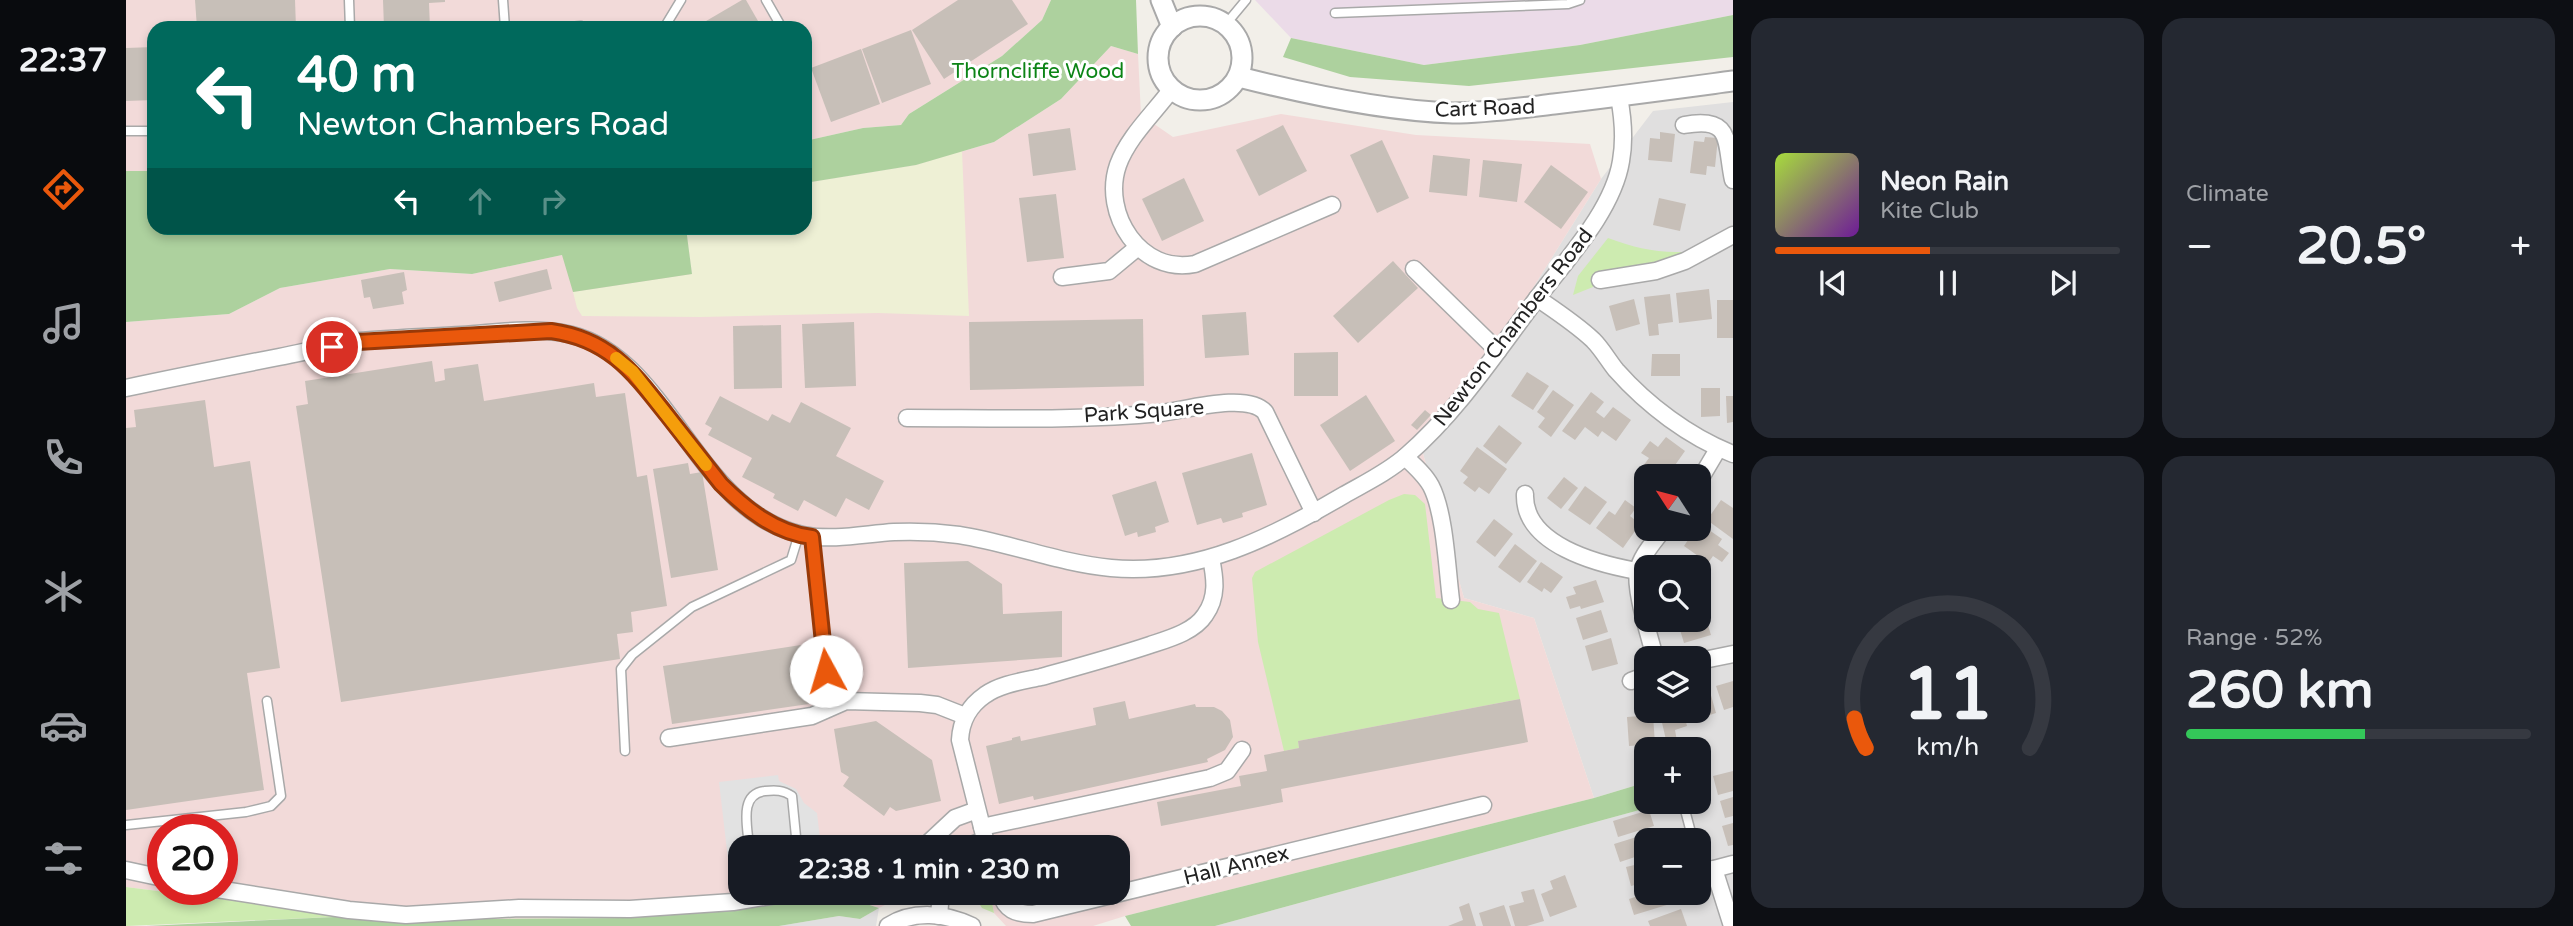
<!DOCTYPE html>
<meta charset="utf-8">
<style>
:root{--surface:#171b24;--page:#242831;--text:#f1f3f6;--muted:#9ea1a6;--line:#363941;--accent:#ea580c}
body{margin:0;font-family:"Varela Round",sans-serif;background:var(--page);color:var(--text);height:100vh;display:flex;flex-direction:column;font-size:26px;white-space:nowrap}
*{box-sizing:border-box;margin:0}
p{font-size:23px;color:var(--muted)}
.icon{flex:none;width:38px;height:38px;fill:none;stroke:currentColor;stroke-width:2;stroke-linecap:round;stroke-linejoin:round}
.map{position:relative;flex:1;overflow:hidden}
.sheet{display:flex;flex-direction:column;gap:18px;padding:18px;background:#0d0f14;width:840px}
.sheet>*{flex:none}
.top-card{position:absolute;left:21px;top:21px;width:665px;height:214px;border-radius:21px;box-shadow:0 4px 10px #0003;background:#00695c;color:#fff;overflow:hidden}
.needle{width:46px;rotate:306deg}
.buttons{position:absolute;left:1508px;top:464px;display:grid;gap:14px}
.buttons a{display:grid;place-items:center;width:77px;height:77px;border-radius:14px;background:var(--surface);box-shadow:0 4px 10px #0003;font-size:35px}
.speed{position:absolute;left:21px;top:814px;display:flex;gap:14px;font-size:35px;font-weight:700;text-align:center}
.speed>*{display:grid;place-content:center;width:91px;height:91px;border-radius:50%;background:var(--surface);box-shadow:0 4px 10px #0003;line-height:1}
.speed .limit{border:10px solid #d22;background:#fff;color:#111}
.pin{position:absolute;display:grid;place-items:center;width:60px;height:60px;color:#fff;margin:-30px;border:4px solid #fff;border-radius:50%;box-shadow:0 2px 7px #0007}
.me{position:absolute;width:77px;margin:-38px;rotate:354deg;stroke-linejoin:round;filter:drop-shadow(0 0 5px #0008)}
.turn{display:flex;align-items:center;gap:24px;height:147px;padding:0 35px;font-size:32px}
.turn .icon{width:91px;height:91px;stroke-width:2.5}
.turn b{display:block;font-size:49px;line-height:60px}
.lanes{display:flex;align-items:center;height:66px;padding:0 35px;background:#0003;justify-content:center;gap:35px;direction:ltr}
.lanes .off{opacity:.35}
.big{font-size:52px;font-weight:700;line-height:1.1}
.sheet .tile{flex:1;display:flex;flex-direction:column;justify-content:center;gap:10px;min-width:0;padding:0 24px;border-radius:21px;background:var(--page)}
.sheet .dial{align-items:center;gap:0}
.dial svg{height:182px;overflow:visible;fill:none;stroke:var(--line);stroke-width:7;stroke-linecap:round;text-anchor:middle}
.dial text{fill:var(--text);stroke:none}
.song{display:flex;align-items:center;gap:21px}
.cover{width:84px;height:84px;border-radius:10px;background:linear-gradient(135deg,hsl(80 70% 55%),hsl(280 70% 35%))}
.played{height:7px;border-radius:4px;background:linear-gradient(90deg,var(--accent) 45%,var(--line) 45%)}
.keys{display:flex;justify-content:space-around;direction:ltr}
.heat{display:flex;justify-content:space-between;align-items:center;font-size:38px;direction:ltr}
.charge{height:10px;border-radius:5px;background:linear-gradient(90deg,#34c759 52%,var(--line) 0)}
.sheet .tiles{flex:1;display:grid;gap:18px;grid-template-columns:repeat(2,1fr)}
.trip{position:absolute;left:602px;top:835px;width:402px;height:70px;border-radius:21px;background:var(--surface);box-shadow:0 4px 10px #0003;font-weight:700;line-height:70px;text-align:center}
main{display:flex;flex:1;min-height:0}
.tab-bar{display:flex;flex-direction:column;width:126px;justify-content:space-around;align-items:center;background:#090b0e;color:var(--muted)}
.tab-bar .icon{width:49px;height:49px}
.tab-bar .on{color:var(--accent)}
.tab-bar b{font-size:32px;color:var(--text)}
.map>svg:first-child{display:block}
.residential{fill:#e0dfdf;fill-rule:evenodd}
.commercial{fill:#f2dad9;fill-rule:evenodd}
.industrial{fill:#ebdbe8}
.farmland{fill:#eef0d5}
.grass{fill:#cdebb0}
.forest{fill:#add19e}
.parking{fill:#e2e2e2}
.building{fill:#c7bfb8}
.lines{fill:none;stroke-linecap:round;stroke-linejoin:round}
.service-casing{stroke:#a9a9a9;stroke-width:11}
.minor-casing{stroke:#a9a9a9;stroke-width:19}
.tertiary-casing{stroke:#a9a9a9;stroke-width:23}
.service{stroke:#fff;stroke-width:8}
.minor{stroke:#fff;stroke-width:16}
.tertiary{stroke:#fff;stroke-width:19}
.route-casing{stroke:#983908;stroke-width:18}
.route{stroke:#ea580c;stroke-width:12}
.slow{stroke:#f59e0b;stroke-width:12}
.labels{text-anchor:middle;stroke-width:6;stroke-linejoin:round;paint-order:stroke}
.park-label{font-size:21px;fill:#0c8416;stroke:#fff}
.street-label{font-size:21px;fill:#222;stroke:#fff}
</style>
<main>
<nav class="tab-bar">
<b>22:37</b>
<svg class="icon on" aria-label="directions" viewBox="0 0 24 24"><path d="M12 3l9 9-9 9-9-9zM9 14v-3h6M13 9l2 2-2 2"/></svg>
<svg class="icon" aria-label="music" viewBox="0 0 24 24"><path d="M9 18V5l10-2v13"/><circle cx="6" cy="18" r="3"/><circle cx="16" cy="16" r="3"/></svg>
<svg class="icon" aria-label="phone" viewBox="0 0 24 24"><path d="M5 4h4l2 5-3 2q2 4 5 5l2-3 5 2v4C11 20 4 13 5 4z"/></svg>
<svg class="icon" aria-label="climate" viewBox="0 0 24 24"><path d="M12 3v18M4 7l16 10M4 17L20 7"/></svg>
<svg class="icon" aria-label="car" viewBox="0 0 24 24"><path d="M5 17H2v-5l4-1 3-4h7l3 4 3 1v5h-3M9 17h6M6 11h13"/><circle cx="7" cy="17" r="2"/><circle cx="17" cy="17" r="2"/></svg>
<svg class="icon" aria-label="filters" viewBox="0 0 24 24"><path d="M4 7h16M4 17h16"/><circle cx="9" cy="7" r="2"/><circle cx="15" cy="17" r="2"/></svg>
</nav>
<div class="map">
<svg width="1607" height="926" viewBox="0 0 1607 926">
<rect width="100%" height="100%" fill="#f2efe9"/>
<g class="residential">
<path d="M1607 102V926H1089L1543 802H1573V749H1521V782L1468 798 1408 618 1338 598 1296 450 1385 323 1475 179 1527 111ZM1521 476H1573V528H1521ZM1521 567H1573V620H1521ZM1521 658H1573V710H1521ZM1521 840H1573V892H1521Z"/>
<path d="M753 908 750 926H653L713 916 734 919Z"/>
</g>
<g class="commercial">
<path d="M0 0H925L916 20 876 56 783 114 775 125 737 128 679 141V28H28V171H0Z"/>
<path d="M985 46 1012 54 1015 115 1047 137 1155 114 1290 135 1464 144 1475 179 1385 323 1296 450 1338 598 1408 618 1468 798 999 916 967 926H880L868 913 863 893 992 892V847H614V892L783 893 753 908 728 900 701 898 501 918 340 919 229 916 0 887V322L103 314 154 288 264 269 346 274 436 255 566 274 560 228H679V183L790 165 868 142 935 99ZM37 830H96V889H37Z"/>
</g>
<path class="industrial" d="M1129 0H1607V15L1454 45 1298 65 1165 38Z"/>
<path class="farmland" d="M836 151 843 316 752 313 575 317 456 316 451 308 447 292 566 274 560 228H679V183L790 165Z"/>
<g class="grass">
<path d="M1482 238C1507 247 1529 253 1556 252L1557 256 1529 264 1468 274 1467 287 1447 295 1452 276Z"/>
<path d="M1278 494 1289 495 1299 504 1310 598 1344 602 1352 609 1373 613 1394 699 1172 741 1173 748 1158 751 1132 642 1126 578 1129 572 1263 500Z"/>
<path d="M0 887 229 916 0 926Z"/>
<path d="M846 893H864L868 913 856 908Z"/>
</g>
<g class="forest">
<path d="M925 0H1010L1012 54 985 46 935 99 868 142 790 165 679 183V141L737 128 775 125 783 114 876 56 916 20Z"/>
<path d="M1607 15V57L1343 86 1224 77 1157 57 1165 38 1298 65 1454 45Z"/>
<path d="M0 171H28V228H560L566 274 447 292 436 255 346 274 264 269 154 288 103 314 0 322Z"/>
<path d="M1521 782V802H1543L1089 926H1005L999 916 1468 798Z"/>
<path d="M701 898 728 900 753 908 734 919 713 916 653 926H20L229 916 340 919 501 918Z"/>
</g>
<path class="parking" d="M652 775 653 781 670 789 678 803 691 813 695 847H614V892L669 893 607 902 593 782Z"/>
<g class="building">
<path d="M69 0H169L170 28H71Z"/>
<path d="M257 0H319V2L303 3 304 28H258Z"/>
<path d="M616 0H620L636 28H577L575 24Z"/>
<path d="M832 0H886L902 24 818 79 786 30Z"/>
<path d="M785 30 805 84 756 103 736 49Z"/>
<path d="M28 47V100L0 101V48Z"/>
<path d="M735 49 754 104 705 122 685 68Z"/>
<path d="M1157 125 1181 171 1133 196 1110 150Z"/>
<path d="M944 128 950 170 907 176 902 134Z"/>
<path d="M1534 132 1549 134 1546 162 1522 160 1524 138 1534 139Z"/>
<path d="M1579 137 1592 138 1589 167 1581 166 1580 175 1564 173 1568 141 1578 142Z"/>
<path d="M1256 140 1283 198 1251 213 1224 155Z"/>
<path d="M1307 155 1344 159 1341 196 1303 192Z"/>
<path d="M1357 160 1396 164 1391 202 1353 197Z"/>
<path d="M1425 165 1462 192 1435 229 1398 202Z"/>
<path d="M1058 178 1078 221 1036 241 1016 199Z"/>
<path d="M930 194 938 258 901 262 893 198Z"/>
<path d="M1533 198 1560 204 1554 231 1527 225Z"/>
<path d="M1267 261 1292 288 1232 343 1207 316Z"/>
<path d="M421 269 426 289 373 302 368 282Z"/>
<path d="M278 272 281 290 276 292 278 304 247 309 244 297 238 298 235 280Z"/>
<path d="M1583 289 1586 319 1553 323 1550 293Z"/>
<path d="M1544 294 1547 322 1532 324 1533 335 1523 336 1518 297Z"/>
<path d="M1508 299 1514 324 1490 331 1483 306Z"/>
<rect x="1591" y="300" width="16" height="38"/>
<path d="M1120 312 1123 355 1079 358 1076 315Z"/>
<path d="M1017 319 1018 386 844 390 843 322Z"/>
<path d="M728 322 730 386 679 388 676 324Z"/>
<path d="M655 325 656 388 608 389 607 326Z"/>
<path d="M1212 352V396H1168V353Z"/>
<path d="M1526 354H1554V376H1525Z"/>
<path d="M306 361 309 382 319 380 318 369 352 364 358 401 468 383 470 397 499 393 511 477 521 475 541 606 505 612 507 632 491 634 494 659 215 702 170 406 182 404 179 381Z"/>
<path d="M1401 372 1423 386 1407 410 1385 396Z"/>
<path d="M1575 388H1594V416L1575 417Z"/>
<path d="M1427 390 1448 405 1425 437 1412 427 1419 418 1411 412Z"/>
<path d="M1465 392 1478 402 1470 412 1478 418 1487 407 1505 420 1490 441 1476 431 1472 437 1459 427 1449 440 1436 431Z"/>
<path d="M1240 395 1269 441 1224 471 1194 425Z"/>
<path d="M594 396 642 421 646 414 664 423 675 402 725 428 710 456 758 481 743 510 720 498 710 517 678 500 672 511 647 498 649 494 616 477 626 458 582 435 586 428 579 424Z"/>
<path d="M1600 396H1607V422L1601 423Z"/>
<path d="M79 400 88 467 124 461 154 668 121 673 138 790 0 810V428L10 427 8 410Z"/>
<path d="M1299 410 1305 415 1291 430 1285 425Z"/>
<path d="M1373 425 1396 443 1380 464 1357 446Z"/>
<path d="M1540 437 1559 451 1547 468 1543 465 1535 476H1521V486L1509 477 1523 458 1515 453 1524 441 1532 447Z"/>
<path d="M1351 447 1381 469 1363 494 1353 487 1349 492 1337 483 1342 477 1334 471Z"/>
<path d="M1126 453 1141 505 1116 513 1117 517 1097 523 1095 518 1071 525 1056 473Z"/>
<path d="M562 463 564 474 576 472 592 570 545 578 527 469Z"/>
<path d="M1438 477 1452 488 1435 509 1421 498Z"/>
<path d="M1030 481 1043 522 1029 527 1030 532 1012 537 1011 532 999 536 986 495Z"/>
<path d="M1459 486 1481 502 1464 525 1442 510Z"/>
<path d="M1499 500 1510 508 1504 516 1514 524 1497 548 1470 528 1483 511 1489 515Z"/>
<path d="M1595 500 1607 508V539L1581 520Z"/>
<path d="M1368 519 1387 534 1369 557 1350 542Z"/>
<path d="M1573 523 1596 539 1592 545 1603 553 1596 562 1587 556 1582 563 1558 546 1570 528H1573Z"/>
<path d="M1389 544 1411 561 1394 583 1372 567Z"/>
<path d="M842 561 876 584 877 614 936 611V657L782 668 778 563Z"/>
<path d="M1415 562 1437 577 1425 593 1418 588 1416 592 1401 582Z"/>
<path d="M1470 580 1478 602 1455 609 1454 606 1444 609 1440 597 1450 594 1447 587Z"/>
<path d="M1577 609 1585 635 1558 643 1551 620H1573V610Z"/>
<path d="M1475 610 1482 632 1457 640 1450 618Z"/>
<path d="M1485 638 1492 664 1466 671 1459 646Z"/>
<path d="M675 645 683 704 546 724 537 666Z"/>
<path d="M1607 681V707L1598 710 1590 686Z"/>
<path d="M1583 688 1590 713 1568 720 1565 710H1573V691Z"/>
<path d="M1394 699 1402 742 1155 789 1157 802 1035 826 1031 802 1115 786 1113 776 1141 771 1138 755 1173 748 1172 741Z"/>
<path d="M999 701 1003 719 1069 704 1070 707H1088L1096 711 1104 720 1107 737 1099 750 1081 759 1082 762 908 800 907 796 873 804 860 746 886 740V738L894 736 895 741 970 725 967 708Z"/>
<path d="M1533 710H1557L1561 726 1549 730 1551 741 1541 744Z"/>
<path d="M1527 715 1529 744 1503 746 1501 717Z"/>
<path d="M750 721 806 760 815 801 770 811 764 807 758 816 717 786 723 777 715 772 708 729Z"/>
<path d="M1607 771V791L1592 795 1587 776Z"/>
<path d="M1607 797V816L1599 818 1594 801Z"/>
<path d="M1523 810 1528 826 1492 837 1487 821Z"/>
<path d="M1607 823V845L1602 846 1596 826Z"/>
<path d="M1530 831 1533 840H1521V853L1494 862 1488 844Z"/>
<path d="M1521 862V882L1505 886 1500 867Z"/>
<path d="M1439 875 1451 907 1424 917 1415 894 1427 889 1424 881Z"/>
<path d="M1408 889 1418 921 1401 926H1389L1383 906 1398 902 1395 892Z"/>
<path d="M1524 892H1540L1544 904 1508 915 1503 899Z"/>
<path d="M1343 903 1350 926H1322L1337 920 1333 907Z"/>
<path d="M1378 905 1385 926H1357L1353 913Z"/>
<path d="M1555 909 1561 926H1524L1522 921Z"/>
</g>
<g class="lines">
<g class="service-casing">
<g id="service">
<path d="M223 0 224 28"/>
<path d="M377 0 379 28"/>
<path d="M640 0 656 28"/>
<path d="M1209 13 1442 4 1454 0"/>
<path d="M1100 24 1120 0"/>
<path d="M430 28 455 26"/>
<path d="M538 28 555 0"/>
<path d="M0 131H28"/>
<path d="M686 536 704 707"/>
<path d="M499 751 495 669 506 655 566 607 665 560 673 534"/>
<path d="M1559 810 1567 840"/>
<path d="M0 825 120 812 145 806 155 796 141 701"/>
<path d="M623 847C622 828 612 794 639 791 650 790 657 790 666 796L671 847"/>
</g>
</g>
<g class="minor-casing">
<g id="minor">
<path d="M1045 90C1028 113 1002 137 992 165 975 214 1015 275 1069 264L1206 205"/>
<path d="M1558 125C1607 116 1599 141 1607 180"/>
<path d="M1288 269 1372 351"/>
<path d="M936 277 983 271 1012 247"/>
<path d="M1474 280 1530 271 1559 261 1607 235"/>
<path d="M1411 298C1430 311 1450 324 1467 340 1476 349 1482 360 1490 370 1521 405 1563 437 1607 454"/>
<path d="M0 388C51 377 102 367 153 357 180 352 208 344 235 341 268 338 302 337 336 335 369 333 404 327 437 333 542 350 567 512 677 535 707 541 738 534 768 532 790 531 811 532 833 535 884 543 933 563 985 568 1070 576 1147 537 1218 495 1239 483 1262 472 1280 456 1331 412 1369 354 1409 301 1439 261 1487 211 1495 161 1499 139 1497 118 1493 97"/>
<path d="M781 418C865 418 951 421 1035 413 1060 410 1121 392 1139 412L1188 513"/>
<path d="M1279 457C1289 466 1299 475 1305 486 1319 513 1321 569 1325 600"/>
<path d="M1573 481 1592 449"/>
<path d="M1399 494C1397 545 1472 564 1511 571"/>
<path d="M1529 658C1524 637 1508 590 1512 571 1515 555 1529 541 1538 528"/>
<path d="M1573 661 1607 654"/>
<path d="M1505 681 1521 675"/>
<path d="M543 738 686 716 720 701 794 703 811 705 839 716"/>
<path d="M856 827 1084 778 1101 771 1116 750"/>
<path d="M798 847 829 818 851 810"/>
<path d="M840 847 859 840"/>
<path d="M861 847 834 740C835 720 843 706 859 695 874 684 897 681 915 677 951 667 988 657 1024 645 1042 639 1068 632 1079 615 1092 597 1089 578 1085 558"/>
<path d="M1588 869 1606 926"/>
<path d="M0 870 37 878"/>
<path d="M1573 873 1607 864"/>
<path d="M91 889 223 910 280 915 393 908 504 909 607 902 669 892"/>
<path d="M874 892C879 910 890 914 907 914L1357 805"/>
<path d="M813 916 815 892"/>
<path d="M762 926C787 910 820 913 846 926"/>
</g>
</g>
<g class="tertiary-casing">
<g id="tertiary">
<path d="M1035 0 1046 27"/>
<circle cx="1074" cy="58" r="42"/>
<path d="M1113 77C1180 94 1258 111 1327 113 1361 113 1395 108 1428 104 1488 97 1547 89 1607 81"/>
</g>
</g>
<use href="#service" class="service"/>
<use href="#minor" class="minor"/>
<use href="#tertiary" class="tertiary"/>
</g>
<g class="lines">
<g class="route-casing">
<path id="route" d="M206 347 231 342 425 331C483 339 507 372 541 415 559 438 577 461 595 484 620 509 650 533 686 537L700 671"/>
</g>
<use href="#route" class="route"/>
<path class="slow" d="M490 358 507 372 580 465"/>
</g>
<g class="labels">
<g class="park-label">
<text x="912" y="78">Thorncliffe Wood</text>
</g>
<g class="street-label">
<text transform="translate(1359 108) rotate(-2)" y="7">Cart Road</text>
<text transform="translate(1387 327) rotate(-52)" y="7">Newton Chambers Road</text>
<text transform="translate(1018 411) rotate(-4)" y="7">Park Square</text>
<text transform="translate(1110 865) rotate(-14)" y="7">Hall Annex</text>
</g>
</g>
</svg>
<div class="buttons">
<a><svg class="needle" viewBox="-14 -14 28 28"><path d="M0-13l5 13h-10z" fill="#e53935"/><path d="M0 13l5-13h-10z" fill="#9ea1a6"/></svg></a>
<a><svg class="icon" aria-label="search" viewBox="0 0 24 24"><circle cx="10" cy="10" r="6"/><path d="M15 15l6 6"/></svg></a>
<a><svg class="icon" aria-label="layers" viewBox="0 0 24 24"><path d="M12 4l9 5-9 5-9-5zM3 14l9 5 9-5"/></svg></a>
<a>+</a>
<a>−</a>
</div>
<div class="speed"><div class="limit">20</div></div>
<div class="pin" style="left:206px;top:347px;background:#d93025"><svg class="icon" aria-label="arrive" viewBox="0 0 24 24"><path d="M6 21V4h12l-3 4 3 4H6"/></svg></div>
<svg class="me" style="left:700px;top:671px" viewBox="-20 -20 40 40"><circle r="19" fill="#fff"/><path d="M0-13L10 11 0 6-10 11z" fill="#ea580c"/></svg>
<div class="trip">22:38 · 1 min · 230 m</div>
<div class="top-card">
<div class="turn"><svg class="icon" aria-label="left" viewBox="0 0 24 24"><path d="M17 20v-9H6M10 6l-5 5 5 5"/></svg><div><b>40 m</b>Newton Chambers Road</div></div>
<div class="lanes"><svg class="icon" aria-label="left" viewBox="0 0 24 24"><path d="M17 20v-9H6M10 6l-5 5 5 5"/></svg><svg class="icon off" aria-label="ahead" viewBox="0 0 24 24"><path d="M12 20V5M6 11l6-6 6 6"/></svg><svg class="icon off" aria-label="right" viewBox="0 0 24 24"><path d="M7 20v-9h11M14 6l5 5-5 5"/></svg></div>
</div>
</div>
<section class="sheet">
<div class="tiles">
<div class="tile">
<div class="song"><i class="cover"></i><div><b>Neon Rain</b><p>Kite Club</p></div></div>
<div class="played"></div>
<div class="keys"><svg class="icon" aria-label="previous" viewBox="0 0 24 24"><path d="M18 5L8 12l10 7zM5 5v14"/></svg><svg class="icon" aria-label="pause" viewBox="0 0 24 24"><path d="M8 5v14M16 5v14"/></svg><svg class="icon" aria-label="next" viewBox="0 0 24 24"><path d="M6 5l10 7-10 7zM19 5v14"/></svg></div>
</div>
<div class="tile"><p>Climate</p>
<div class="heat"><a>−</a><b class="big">20.5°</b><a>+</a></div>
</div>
<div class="tile dial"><svg viewBox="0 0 100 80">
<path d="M14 69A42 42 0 1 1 86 69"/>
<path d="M14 69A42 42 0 0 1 9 56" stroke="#ea580c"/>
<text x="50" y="56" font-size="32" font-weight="700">11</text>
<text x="50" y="72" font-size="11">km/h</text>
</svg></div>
<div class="tile"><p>Range · 52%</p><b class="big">260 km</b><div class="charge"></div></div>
</div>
</section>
</main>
